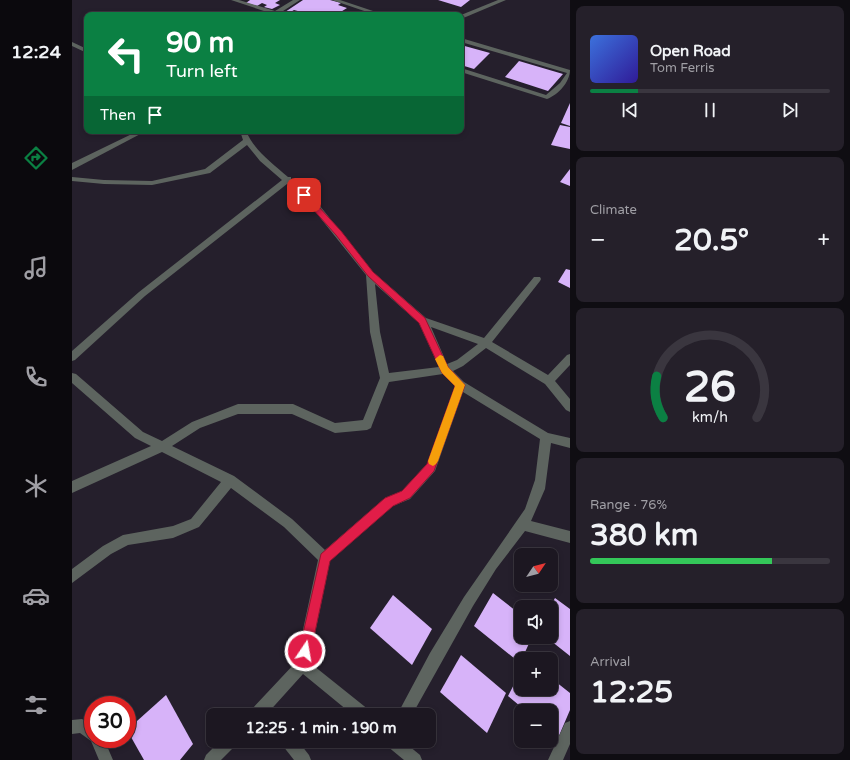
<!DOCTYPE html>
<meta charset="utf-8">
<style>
:root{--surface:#1c1721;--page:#25202a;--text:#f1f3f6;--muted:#a09fa5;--line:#3a363f;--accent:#0b8043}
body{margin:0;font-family:"Varela Round",sans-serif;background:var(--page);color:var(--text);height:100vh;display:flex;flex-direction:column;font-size:15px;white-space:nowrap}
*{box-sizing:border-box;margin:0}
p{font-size:13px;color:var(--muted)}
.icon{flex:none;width:22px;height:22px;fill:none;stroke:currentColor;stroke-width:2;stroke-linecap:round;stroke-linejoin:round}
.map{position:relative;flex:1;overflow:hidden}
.details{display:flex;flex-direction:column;gap:6px;padding:6px;background:#0f0d12;width:280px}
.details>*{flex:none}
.banner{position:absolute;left:12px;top:12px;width:380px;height:122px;border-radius:8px;box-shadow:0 2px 6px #0003,0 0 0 1px var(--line);background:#0b8043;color:#fff;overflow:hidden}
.needle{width:26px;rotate:55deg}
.controls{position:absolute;left:442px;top:548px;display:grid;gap:8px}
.controls a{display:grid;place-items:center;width:44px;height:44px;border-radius:8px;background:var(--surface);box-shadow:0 2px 6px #0003,0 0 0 1px var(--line);font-size:20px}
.speed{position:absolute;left:12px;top:696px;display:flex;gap:8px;font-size:20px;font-weight:700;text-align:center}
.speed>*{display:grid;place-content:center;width:52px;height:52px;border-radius:50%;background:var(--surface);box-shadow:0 2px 6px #0003,0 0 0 1px var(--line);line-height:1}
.speed .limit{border:6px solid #d22;background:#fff;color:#111}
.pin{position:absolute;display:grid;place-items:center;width:34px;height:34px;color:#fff;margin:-17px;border-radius:8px;box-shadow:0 2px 6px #0006}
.me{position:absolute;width:44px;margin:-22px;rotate:12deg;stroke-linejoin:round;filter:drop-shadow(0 0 3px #0008)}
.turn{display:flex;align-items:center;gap:14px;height:84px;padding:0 16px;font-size:18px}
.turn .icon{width:52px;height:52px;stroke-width:2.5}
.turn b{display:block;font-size:28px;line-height:34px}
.then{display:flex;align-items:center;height:38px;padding:0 16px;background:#0003;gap:8px;font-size:15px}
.big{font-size:30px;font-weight:700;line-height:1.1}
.details .card{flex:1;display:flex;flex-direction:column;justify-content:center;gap:6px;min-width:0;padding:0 14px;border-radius:8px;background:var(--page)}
.details .dial{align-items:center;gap:0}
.dial svg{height:104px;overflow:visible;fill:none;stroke:var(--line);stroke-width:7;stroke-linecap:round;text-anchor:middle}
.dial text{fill:var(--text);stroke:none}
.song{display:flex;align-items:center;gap:12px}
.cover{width:48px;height:48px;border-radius:6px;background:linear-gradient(135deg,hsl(220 70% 55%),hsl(250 70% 35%))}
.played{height:4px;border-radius:2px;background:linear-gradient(90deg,var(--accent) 20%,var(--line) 20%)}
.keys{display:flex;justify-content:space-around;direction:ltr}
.heat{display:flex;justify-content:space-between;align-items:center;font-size:22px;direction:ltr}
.charge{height:6px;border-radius:3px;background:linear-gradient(90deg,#34c759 76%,var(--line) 0)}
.trip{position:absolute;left:134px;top:708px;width:230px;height:40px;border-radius:8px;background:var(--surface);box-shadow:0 2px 6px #0003,0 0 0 1px var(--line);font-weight:700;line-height:40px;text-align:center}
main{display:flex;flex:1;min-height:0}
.menu{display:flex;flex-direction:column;width:72px;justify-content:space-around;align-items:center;background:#0b090d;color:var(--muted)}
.menu .icon{width:28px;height:28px}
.menu .current{color:var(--accent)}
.menu b{font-size:18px;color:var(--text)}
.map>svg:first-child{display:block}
.building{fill:#d7b3f9}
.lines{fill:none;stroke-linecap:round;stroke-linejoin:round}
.minor{fill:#5d645f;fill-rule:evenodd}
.route{fill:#e11d48;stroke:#92132f}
.slow{fill:#f59e0b}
</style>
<main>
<nav class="menu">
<b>12:24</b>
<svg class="icon current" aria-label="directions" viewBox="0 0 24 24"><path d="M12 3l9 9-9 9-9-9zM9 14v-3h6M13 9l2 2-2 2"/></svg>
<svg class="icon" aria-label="music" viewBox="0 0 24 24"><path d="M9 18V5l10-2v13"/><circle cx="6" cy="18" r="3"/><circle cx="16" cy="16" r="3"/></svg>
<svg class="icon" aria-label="phone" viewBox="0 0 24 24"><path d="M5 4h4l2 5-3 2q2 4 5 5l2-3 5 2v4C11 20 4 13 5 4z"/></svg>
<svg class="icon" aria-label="climate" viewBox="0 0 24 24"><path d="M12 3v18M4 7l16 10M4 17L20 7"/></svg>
<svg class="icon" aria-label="car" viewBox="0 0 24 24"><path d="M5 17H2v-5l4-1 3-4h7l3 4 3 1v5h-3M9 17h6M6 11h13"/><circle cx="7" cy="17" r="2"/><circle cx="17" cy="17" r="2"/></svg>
<svg class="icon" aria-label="filters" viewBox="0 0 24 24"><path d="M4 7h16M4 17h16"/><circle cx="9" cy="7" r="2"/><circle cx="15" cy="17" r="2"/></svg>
</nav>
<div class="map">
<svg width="498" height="760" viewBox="0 0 498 760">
<rect width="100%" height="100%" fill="#251f2c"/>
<g class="building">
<path d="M178 0H208L203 3 208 5 200 9 192 7 195 5 190 3 185 6 174 3Z"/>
<path d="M231 0H258L269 3 266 5 275 8 267 13 262 12 259 14 262 15H230L233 13 222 10 217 13 213 12Z"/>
<path d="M366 0H398L389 7Z"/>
<path d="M389 45 418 53 402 69 389 65Z"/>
<path d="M447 61 491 74 476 91 433 77Z"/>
<path d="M498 103V126L489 123Z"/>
<path d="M488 125 498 127V149L479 145Z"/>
<path d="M498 169V186L488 182Z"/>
<path d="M494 269 498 270V288L486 282Z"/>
<path d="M421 593 449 615V637H460L448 663 402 626Z"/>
<path d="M321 595 360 629 340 665 298 628Z"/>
<path d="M483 598 498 609V656L474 637H479L478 607Z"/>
<path d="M389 655 434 693 415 733 368 692Z"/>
<path d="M449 671V689H479V678L498 693V710L486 738 479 732V711H454L436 696Z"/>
<path d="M94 695 121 744 108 760H72L55 730Z"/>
</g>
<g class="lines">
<g class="minor">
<path d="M159 0H167L203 11 221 0H228L208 13 213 15H204Z"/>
<path d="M260 0H268L313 15H304Z"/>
<path d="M426 0H434L389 19V15Z"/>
<path d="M389 38 498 70C498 82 486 95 475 99L389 72V68L474 95 488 83 495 73 389 42Z"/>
<path d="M0 42 15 49V53L0 46Z"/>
<path d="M66 131H74L0 170V163Z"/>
<path d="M168 131H174C182 150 200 163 216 177H219V180L244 201 301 272 354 318 412 338 462 277H468L469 279 468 281 420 342 476 375 495 355 498 354V365L483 381 498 399V412L494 410 473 384 414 348 391 366 381 371 392 382 476 433 498 438V448L479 443 473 489 459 521 498 531V543L453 531 424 569 401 606 340 715H325L358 653 392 597 453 509 463 480 468 439 391 392 363 471 338 499 321 506 258 561 237 662 297 710 299 715H281L231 674 194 715H177L179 710 224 662 246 560 212 527 159 488 127 527 101 538 56 545 39 554 0 583V569L31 546 51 535 101 526 119 519 149 482 90 452 0 493V481L79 446 63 438 0 383V373L4 374 71 432 90 441 120 422 166 404H221L263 423 291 420 308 378 298 332 294 275 238 205 215 184 73 296 3 360 0 361V351L67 292 210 180 188 161 175 145 138 173 80 185 32 184 0 181V177L32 180 80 181 133 169 171 140ZM303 284 347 323 367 367 317 373 308 332ZM359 327 406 344 385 360 375 364ZM371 374 383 386 355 464 330 491 313 498 253 550 220 519 162 476 100 446 128 428 166 414H220L263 433 295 430 299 428 300 425 317 382Z"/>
<path d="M10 719 21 726V739H32L41 760H27L19 741 8 733 0 734V720Z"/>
<path d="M498 721V744L491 760H476L493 723Z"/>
<path d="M148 741H165L163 746 149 760H132L134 755Z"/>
<path d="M209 741H226L237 755 239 760H222L211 746Z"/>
<path d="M313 741H331L348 755 350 760H332L315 746Z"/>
</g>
</g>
<path class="route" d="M230 194H235L269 231 301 272 353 318 376 367 393 385 362 471 338 498 321 506 258 561 239 651 238 655 233 657 229 655 227 651 249 554 313 498 330 491 355 464 383 386 370 373 347 323 296 276 264 235 230 197Z"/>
<path class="slow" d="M368 355 371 356 376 367 393 385 366 461 364 464 361 466 357 464 356 461 383 386 370 373 363 359Z"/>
</svg>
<div class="controls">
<a><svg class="needle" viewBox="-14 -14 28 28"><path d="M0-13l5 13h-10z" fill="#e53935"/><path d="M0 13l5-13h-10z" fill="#a09fa5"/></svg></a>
<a><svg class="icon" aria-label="sound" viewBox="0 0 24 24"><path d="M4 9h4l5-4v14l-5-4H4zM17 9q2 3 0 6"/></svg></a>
<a>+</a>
<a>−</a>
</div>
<div class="speed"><div class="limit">30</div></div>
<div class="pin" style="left:232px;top:195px;background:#d93025"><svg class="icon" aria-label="arrive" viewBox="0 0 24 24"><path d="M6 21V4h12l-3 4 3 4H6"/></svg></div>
<svg class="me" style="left:233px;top:651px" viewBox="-20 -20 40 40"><circle r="17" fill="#e11d48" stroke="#fff" stroke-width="3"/><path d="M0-11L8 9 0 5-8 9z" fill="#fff"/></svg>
<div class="trip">12:25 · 1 min · 190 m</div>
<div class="banner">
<div class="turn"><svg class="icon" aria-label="left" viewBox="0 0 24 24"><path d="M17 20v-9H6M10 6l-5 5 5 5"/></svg><div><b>90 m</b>Turn left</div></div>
<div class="then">Then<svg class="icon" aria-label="arrive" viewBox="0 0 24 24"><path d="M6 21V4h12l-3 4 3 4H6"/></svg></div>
</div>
</div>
<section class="details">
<div class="card">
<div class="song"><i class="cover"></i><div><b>Open Road</b><p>Tom Ferris</p></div></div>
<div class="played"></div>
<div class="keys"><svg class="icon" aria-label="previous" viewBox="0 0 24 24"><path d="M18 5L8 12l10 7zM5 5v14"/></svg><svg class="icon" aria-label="pause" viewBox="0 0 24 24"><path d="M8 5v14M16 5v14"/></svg><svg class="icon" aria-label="next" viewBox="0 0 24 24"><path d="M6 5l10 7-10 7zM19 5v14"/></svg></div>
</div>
<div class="card"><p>Climate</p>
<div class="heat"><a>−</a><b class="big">20.5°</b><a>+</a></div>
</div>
<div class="card dial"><svg viewBox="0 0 100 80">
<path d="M14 69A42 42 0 1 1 86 69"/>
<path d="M14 69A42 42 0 0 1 9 37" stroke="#0b8043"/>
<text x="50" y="56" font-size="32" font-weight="700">26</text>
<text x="50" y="72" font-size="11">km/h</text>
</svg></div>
<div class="card"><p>Range · 76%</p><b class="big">380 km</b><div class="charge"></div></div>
<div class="card"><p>Arrival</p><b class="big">12:25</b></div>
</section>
</main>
